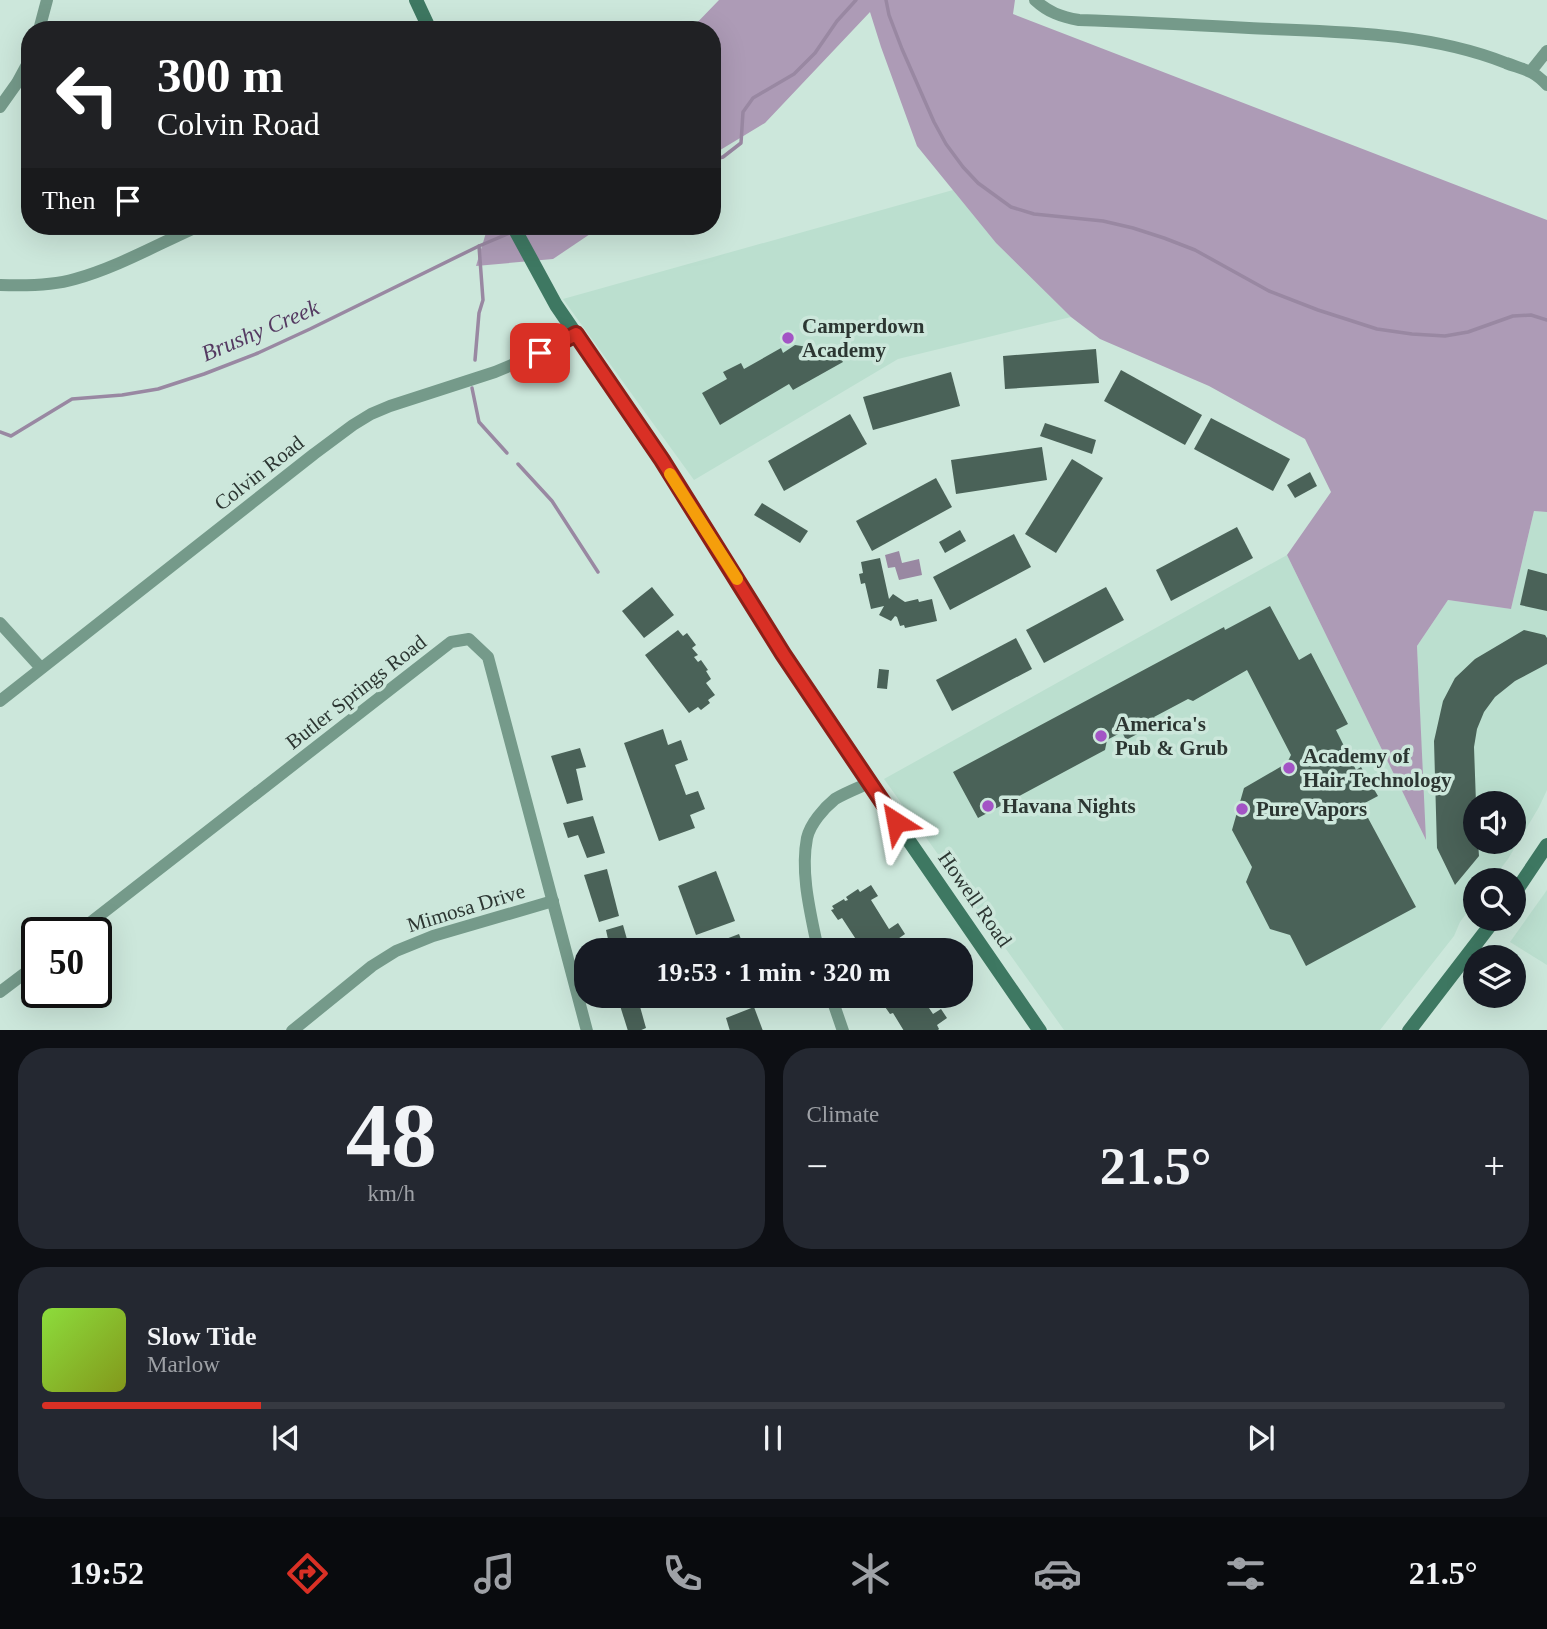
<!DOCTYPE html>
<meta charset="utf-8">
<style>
:root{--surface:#171b24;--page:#242831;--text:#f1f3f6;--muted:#9ea1a6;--line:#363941;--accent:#d93025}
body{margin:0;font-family:Georgia,serif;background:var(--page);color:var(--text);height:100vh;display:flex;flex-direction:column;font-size:26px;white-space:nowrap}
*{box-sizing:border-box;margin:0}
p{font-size:23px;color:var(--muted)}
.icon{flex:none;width:38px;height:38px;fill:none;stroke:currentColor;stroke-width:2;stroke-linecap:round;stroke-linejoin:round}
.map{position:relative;height:1030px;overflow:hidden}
.drawer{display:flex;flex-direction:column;gap:18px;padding:18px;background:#0d0f14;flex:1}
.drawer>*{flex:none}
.hud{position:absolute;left:21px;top:21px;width:700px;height:214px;border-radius:28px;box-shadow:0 7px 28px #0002;background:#202124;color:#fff;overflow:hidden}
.tools{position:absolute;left:1463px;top:791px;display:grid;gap:14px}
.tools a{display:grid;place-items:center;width:63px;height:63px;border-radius:50%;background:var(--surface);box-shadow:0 7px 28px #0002;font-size:35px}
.speed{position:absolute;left:21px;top:917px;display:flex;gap:14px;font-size:35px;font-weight:700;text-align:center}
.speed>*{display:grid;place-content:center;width:91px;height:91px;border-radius:50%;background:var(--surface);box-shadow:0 7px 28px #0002;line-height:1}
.speed .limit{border:4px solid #111;border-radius:10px;background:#fff;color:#111}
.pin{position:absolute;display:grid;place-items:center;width:60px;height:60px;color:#fff;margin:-30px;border-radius:14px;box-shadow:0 4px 10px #0006}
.me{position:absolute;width:77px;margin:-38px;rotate:326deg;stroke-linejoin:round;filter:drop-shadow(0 0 5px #0008)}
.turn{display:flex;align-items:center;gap:24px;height:147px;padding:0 21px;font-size:32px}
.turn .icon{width:91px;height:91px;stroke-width:2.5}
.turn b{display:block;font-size:49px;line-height:60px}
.then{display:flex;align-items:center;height:66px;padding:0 21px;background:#0003;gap:14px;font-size:26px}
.big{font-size:52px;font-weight:700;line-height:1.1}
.drawer .tile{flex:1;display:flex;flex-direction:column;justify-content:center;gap:10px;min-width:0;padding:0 24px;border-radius:28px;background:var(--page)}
.drawer .dial{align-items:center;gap:0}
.dial b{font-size:91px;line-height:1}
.song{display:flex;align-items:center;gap:21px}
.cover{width:84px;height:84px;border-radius:10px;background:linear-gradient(135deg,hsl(90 70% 55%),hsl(70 70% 35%))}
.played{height:7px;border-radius:4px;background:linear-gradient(90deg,var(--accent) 15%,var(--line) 15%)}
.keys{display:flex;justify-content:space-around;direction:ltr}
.heat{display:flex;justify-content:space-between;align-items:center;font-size:38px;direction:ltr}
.drawer .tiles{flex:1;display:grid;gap:18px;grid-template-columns:1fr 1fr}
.tile:last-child{grid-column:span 2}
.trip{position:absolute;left:574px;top:938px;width:399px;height:70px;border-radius:28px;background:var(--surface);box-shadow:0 7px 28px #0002;font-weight:700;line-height:70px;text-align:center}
.tabs{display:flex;height:112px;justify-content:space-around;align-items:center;background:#090b0e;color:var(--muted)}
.tabs .icon{width:49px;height:49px}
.tabs .active{color:var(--accent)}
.tabs b{font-size:32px;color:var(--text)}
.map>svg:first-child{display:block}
.built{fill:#bbdfcf;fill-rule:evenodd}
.forest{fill:#ad9bb6}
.water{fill:#9988a2}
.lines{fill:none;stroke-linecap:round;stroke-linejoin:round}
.stream{stroke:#9988a2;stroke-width:3.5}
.building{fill:#4a6258}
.minor{stroke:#759a8a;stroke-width:12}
.secondary{stroke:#3e7862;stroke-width:14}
.route-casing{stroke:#8d1f18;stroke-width:18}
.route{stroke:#d93025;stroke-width:12}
.slow{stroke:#f59e0b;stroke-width:12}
.poi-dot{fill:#a354c5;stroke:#cce7db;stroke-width:2.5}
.labels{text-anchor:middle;stroke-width:7;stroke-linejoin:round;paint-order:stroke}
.poi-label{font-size:21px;font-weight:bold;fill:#2c3632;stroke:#cce7db;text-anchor:start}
.street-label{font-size:21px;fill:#2c3632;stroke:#cce7db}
.water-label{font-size:23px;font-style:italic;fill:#543961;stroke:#cce7db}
</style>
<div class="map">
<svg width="1547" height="1031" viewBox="0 0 1547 1031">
<rect width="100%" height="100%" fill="#cce7db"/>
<g class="built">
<path d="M953 190 996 243 1071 317 898 359 694 480 563 299Z"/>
<path d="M1534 511 1547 512V790L1539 807 1508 859 1492 880H1475V902L1460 922 1454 936 1380 1030H1064L884 779 1287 555 1425 838 1417 646 1448 600 1511 609ZM1475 803H1514V842H1475Z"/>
<path d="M1547 890V965L1510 942Z"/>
</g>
<g class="forest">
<path d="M719 0H1015L1013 14 1547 220V512L1534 511 1511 609 1448 600 1417 646 1426 840 1287 555 1331 492 1305 439 1209 386 1100 339 1071 317 996 243 917 146 881 47 870 12 765 123 712 155V30H690Z"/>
<path d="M488 226H602L553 259 476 266Z"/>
</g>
<path class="water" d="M899 551 902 563 919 559 922 575 899 580 895 567 888 568 885 555Z"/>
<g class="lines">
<g class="stream">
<path d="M886 0 889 15 902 49 934 122 946 144 963 167 978 183 1011 207 1034 214 1103 221 1133 228 1164 238 1195 250 1269 291 1318 310 1377 329 1412 334 1445 336 1468 332 1513 316 1531 315 1547 320"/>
<path d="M712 160 723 157 741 143 743 112 753 98 794 74 815 53 837 21 856 0"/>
<path d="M475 360 479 313 483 300 479 246"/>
<path d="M472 388 479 422 507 453"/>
<path d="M0 432 11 436 72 399 122 395 158 389 204 374 258 353 310 329 479 246 512 232"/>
<path d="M518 464 552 501 598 572"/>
</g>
</g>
<g class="building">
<path d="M795 345 821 349 826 360 837 353 843 362 793 390 789 384 720 425 702 393 727 379 723 372 741 363 744 369 781 348 783 353Z"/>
<path d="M1096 349 1099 383 1005 389 1003 356Z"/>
<path d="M1121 370 1202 415 1185 445 1104 401Z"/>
<path d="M951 372 960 406 873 430 863 397Z"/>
<path d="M850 414 867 444 784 491 768 461Z"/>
<path d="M1211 418 1290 459 1273 491 1194 449Z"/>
<path d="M1045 423 1096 440 1092 454 1040 436Z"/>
<path d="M1042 447 1047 480 956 494 951 460Z"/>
<path d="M1072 459 1103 478 1056 553 1025 534Z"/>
<path d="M1310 472 1317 486 1295 498 1287 485Z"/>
<path d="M936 478 952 507 872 551 856 521Z"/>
<path d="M762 503 808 531 800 543 754 515Z"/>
<path d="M1237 527 1253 558 1171 601 1156 570Z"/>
<path d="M960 530 966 541 945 553 939 542Z"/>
<path d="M1014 534 1031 567 950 610 933 577Z"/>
<path d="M880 558 889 599 893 594 905 602 918 599 919 602 932 599 937 621 905 628 904 625 900 626 897 617 895 616 891 621 879 615 884 606 871 609 865 583 861 584 859 574 863 573 861 562Z"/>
<path d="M1528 569 1547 574V611L1520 605Z"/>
<path d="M652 587 674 615 644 638 622 611Z"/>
<path d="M1106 587 1124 620 1044 663 1026 630Z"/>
<path d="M1270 606 1299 660 1311 653 1348 724 1336 730 1356 770 1361 767 1378 796 1361 805 1416 907 1306 966 1290 935 1270 929 1246 882 1252 867 1232 830 1244 788 1287 763 1291 755 1247 670 1193 701 1188 699 1154 717 1158 723 1126 740 1122 732 1107 740 1105 750 978 818 953 772 1224 627 1225 630Z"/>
<path d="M678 630 683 636 687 633 696 645 692 648 698 655 694 657 698 662 701 660 708 670 706 671 711 679 706 683 715 695 708 700 710 703 701 710 698 707 689 713 645 655Z"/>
<path d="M1524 630 1545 635 1547 638V664L1515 681 1495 697 1484 712 1477 729 1474 747 1476 803 1475 842H1478L1479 856 1455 885 1437 848 1434 741 1443 701 1455 678 1475 659Z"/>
<path d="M1016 638 1032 669 952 711 936 680Z"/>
<path d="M879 669 889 670 887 689 877 688Z"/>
<path d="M663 729 668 745 681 740 688 760 675 765 686 795 698 791 705 809 690 815 695 828 659 841 624 743Z"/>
<path d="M580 748 586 767 576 769 583 800 567 804 551 756Z"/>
<path d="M593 816 605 853 587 858 578 835 568 838 563 823Z"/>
<path d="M607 869 619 916 599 922 584 875Z"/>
<path d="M716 871 735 921 696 935 678 886Z"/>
<path d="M871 885 878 896 871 900 889 929 898 923 905 934 892 943 897 950H856L861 947 842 918 838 920 831 910 834 909 832 906 844 899 845 901 848 900 846 897 858 889 860 892Z"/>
<path d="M623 925 630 950H610L606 941 608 939 606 930Z"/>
<path d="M739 934 745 950H697Z"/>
<path d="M617 996H637L646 1028 639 1031H628Z"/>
<path d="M886 996H921L933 1014 941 1009 947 1018 937 1025 939 1029 937 1031H904L893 1013 890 1014 883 1004 889 1000Z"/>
<path d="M754 1007 763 1031H730L726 1018Z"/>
</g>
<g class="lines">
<g class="minor">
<path d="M1035 0C1048 12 1061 17 1079 20 1136 22 1193 25 1249 28 1335 32 1425 31 1506 63 1525 70 1533 70 1547 85"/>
<path d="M39 30 47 0"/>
<path d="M1531 71 1547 51"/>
<path d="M0 107 17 83 30 59"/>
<path d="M0 285C25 286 51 286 75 279 118 267 158 244 199 226"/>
<path d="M0 623 41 668"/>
<path d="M0 701 314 454 353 425 371 414 390 406 495 372 540 353 576 334"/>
<path d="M77 933 451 642 469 639 488 657 587 1031"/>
<path d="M818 950C811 915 800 874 807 838 810 824 824 808 835 799 845 793 858 788 869 783"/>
<path d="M0 992 37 964"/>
<path d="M831 996 843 1031"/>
<path d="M292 1031 372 966 396 951 433 936 553 901"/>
</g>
<g class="secondary">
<path d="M416 0 430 30"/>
<path d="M513 226 556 305 662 460 783 654 896 822 1040 1031"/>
<path d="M1514 894 1547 845"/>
<path d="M1409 1031 1495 919"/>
</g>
</g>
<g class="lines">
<g class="route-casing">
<path id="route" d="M540 353 576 334 662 460 783 654 896 822"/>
</g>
<use href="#route" class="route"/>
<path class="slow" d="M670 474 737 579"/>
</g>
<g class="poi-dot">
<circle cx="788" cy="338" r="7"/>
<circle cx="1101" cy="736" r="7"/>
<circle cx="1289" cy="768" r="7"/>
<circle cx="988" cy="806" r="7"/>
<circle cx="1242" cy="809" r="7"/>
</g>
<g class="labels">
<g class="poi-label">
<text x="802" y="333">Camperdown<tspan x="802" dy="24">Academy</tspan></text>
<text x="1115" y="731">America's<tspan x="1115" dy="24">Pub &amp; Grub</tspan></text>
<text x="1303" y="763">Academy of<tspan x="1303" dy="24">Hair Technology</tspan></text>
<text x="1002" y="813">Havana Nights</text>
<text x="1256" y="816">Pure Vapors</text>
</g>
<g class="street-label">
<text transform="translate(259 473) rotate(-38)" y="7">Colvin Road</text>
<text transform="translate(356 692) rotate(-38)" y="7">Butler Springs Road</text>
<text transform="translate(975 899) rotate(55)" y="7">Howell Road</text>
<text transform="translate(466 908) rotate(-17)" y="7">Mimosa Drive</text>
</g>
<g class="water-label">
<text transform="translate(260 330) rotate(-23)" y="8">Brushy Creek</text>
</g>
</g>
</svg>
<div class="tools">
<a><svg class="icon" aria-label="sound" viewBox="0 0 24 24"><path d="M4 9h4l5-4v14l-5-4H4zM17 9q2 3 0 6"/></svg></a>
<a><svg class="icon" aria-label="search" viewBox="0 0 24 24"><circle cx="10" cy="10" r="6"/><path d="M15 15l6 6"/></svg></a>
<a><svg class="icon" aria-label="layers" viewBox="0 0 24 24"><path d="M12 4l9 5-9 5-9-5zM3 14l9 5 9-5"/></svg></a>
</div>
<div class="speed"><div class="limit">50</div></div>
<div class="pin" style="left:540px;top:353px;background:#d93025"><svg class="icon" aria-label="arrive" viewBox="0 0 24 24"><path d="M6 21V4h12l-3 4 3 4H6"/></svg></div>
<svg class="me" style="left:896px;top:822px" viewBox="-20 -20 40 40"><path d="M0-17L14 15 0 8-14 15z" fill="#d93025" stroke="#fff" stroke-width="4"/></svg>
<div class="trip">19:53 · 1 min · 320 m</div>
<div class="hud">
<div class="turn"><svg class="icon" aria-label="left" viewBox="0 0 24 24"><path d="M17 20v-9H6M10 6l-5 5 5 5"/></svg><div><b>300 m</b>Colvin Road</div></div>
<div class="then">Then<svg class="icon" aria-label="arrive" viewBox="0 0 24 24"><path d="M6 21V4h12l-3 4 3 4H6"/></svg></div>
</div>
</div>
<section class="drawer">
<div class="tiles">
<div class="tile dial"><b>48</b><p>km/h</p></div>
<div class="tile"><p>Climate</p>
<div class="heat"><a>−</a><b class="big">21.5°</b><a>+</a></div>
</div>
<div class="tile">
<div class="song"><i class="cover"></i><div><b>Slow Tide</b><p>Marlow</p></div></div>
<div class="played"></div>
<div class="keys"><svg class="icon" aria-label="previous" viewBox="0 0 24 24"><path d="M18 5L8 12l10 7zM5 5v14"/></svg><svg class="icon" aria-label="pause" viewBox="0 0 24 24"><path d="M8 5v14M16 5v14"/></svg><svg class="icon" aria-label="next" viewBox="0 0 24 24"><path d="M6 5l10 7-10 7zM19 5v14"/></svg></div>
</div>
</div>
</section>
<nav class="tabs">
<b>19:52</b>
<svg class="icon active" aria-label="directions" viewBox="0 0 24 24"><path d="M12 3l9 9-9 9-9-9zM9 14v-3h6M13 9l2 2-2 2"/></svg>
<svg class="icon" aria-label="music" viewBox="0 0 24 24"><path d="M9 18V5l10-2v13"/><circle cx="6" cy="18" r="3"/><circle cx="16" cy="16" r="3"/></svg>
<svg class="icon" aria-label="phone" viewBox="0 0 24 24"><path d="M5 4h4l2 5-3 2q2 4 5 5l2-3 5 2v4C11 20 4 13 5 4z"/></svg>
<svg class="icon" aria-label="climate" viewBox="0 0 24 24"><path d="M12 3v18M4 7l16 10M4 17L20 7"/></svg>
<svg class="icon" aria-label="car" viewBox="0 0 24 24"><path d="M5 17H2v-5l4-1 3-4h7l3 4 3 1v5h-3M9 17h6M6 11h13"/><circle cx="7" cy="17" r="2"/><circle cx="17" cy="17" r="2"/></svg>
<svg class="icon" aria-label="filters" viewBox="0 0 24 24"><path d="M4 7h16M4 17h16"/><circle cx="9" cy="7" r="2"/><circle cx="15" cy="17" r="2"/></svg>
<b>21.5°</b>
</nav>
